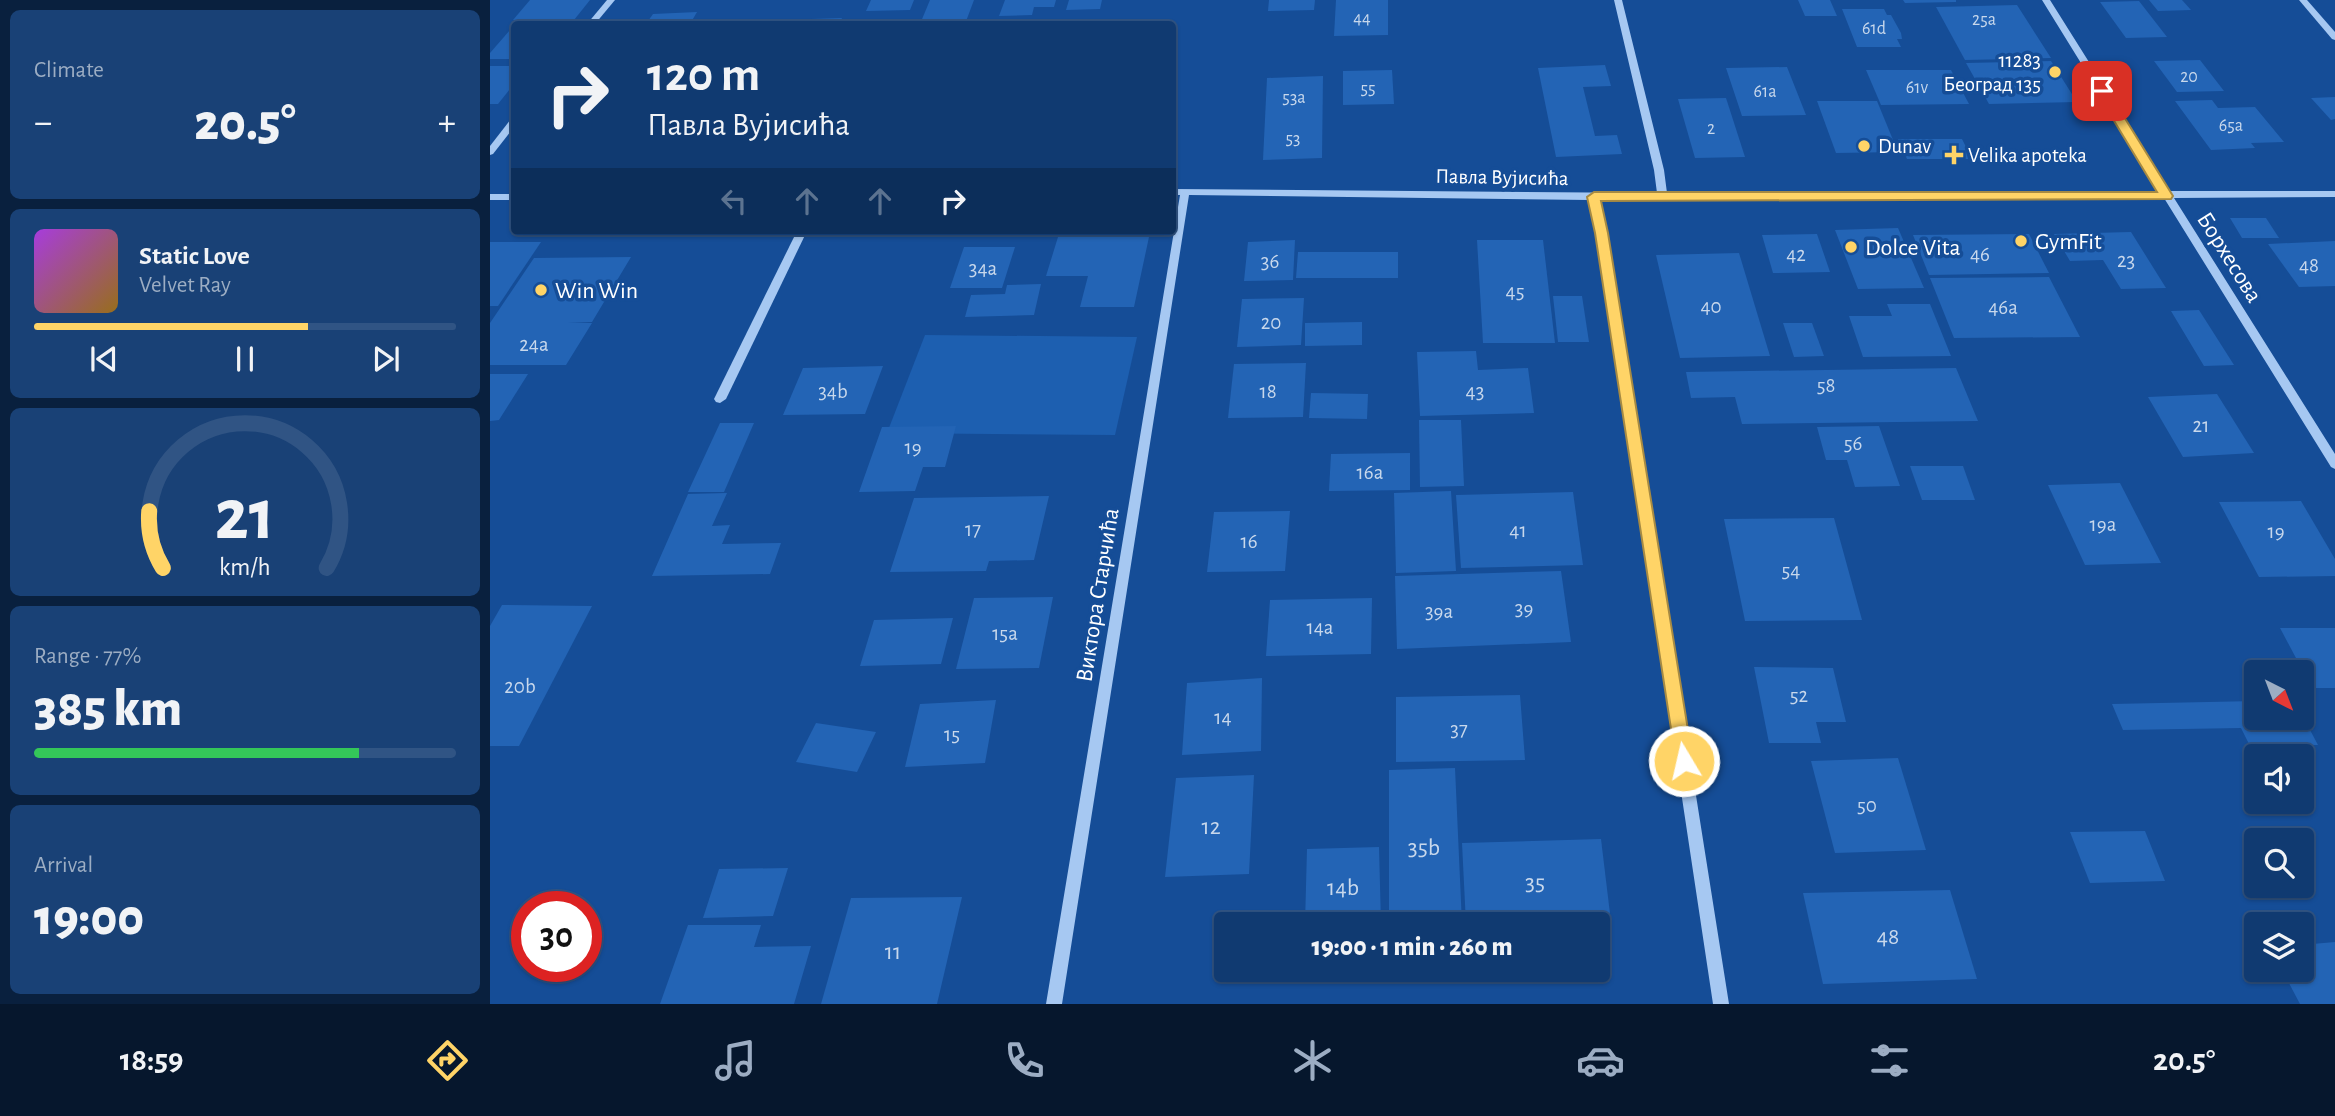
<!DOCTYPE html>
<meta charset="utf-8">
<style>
:root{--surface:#103a71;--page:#194176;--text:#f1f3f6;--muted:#9cadc3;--line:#305484;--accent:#ffd467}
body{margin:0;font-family:"Alegreya Sans",sans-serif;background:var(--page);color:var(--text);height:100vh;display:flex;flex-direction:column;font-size:26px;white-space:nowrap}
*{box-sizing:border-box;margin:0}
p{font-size:23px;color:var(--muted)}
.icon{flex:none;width:38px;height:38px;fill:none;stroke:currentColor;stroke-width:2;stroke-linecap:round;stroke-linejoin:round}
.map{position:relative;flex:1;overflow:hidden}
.side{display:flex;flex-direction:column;gap:10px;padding:10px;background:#09203e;width:490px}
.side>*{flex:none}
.guide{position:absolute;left:21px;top:21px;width:665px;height:214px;border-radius:7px;box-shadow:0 2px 5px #0004,0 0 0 2px var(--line);background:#103a71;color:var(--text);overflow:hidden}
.needle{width:46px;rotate:138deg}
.buttons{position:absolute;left:1754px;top:660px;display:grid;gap:14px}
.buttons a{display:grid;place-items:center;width:70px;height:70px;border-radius:7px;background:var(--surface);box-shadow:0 2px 5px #0004,0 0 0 2px var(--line);font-size:35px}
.speed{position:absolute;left:21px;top:891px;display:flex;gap:14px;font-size:35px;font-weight:700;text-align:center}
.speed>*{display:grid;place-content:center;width:91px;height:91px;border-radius:50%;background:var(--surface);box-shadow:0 2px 5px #0004,0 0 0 2px var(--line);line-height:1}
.speed .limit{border:10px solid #d22;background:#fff;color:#111}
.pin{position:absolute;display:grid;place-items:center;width:60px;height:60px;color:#fff;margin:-30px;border-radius:14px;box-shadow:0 4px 10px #0006}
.me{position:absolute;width:77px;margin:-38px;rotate:351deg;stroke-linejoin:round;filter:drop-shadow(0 0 5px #0008)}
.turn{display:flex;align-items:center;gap:24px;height:147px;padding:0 21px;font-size:32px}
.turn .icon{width:91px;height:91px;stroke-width:2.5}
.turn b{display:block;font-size:49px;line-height:60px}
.lanes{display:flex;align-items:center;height:66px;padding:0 21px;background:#0003;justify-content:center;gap:35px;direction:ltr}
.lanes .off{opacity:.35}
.big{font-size:52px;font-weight:800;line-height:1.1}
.side .card{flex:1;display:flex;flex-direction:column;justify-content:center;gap:10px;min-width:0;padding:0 24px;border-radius:10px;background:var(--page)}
.side .dial{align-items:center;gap:0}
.dial svg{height:182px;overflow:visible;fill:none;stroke:var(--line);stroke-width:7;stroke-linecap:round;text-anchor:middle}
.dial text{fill:var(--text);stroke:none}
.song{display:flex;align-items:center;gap:21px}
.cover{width:84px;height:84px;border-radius:10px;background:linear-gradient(135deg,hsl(280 70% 55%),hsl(40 70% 35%))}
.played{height:7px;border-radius:4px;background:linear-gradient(90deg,var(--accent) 65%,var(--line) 65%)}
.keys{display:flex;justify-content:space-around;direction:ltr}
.heat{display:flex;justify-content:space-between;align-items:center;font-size:38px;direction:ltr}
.charge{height:10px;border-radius:5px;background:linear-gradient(90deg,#34c759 77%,var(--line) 0)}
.trip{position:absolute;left:724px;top:912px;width:396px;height:70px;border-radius:7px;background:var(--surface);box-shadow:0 2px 5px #0004,0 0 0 2px var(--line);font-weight:800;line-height:70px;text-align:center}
.tabs{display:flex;height:112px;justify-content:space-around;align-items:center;background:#06172d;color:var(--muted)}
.tabs .icon{width:49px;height:49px}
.tabs .on{color:var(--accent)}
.tabs b{font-size:32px;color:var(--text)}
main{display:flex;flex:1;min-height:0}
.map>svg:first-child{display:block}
.green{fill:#1d5fb0}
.building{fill:#2364b5}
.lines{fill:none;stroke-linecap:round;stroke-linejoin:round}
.minor{fill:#a6c8f2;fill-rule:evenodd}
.route{fill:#ffd467;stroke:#a68a43;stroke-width:2}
.poi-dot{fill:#ffd467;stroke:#154d97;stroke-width:2.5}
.labels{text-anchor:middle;stroke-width:7;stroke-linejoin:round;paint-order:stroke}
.far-number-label{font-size:18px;fill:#c8d8ec}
.far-poi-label{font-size:21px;fill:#fff;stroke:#154d97;text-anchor:start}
.far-street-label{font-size:21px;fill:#fff;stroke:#154d97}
.number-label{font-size:21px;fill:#c8d8ec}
.poi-label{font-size:24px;fill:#fff;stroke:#154d97;text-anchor:start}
.street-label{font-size:24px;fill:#fff;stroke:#154d97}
.near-number-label{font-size:24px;fill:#c8d8ec}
</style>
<main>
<section class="side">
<div class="card"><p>Climate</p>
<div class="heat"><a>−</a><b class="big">20.5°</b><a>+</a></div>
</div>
<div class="card">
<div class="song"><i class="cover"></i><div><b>Static Love</b><p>Velvet Ray</p></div></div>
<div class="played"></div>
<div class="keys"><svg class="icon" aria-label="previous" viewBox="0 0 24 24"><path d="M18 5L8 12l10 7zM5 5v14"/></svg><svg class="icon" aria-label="pause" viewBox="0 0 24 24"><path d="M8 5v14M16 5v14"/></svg><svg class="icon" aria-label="next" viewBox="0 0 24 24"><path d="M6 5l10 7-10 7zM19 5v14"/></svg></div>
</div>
<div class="card dial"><svg viewBox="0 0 100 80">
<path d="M14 69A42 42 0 1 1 86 69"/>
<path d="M14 69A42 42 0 0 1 8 44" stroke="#ffd467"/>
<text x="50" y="56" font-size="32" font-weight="700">21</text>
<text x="50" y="72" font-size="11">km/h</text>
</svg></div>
<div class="card"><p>Range · 77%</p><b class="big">385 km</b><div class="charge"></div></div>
<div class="card"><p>Arrival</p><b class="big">19:00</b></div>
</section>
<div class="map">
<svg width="1845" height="1004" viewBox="0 0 1845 1004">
<rect width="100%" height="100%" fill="#154d97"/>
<path class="green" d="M435 335 647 337 625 435 397 433Z"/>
<g class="building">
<path d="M40 0H100L84 20H23Z"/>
<path d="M381 0H424L420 10 376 11Z"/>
<path d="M440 0H484L475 24H430Z"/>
<path d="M515 0H566L564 7H544L542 15 509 16Z"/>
<path d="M579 0H612L610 9 576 10Z"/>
<path d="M779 0H825L824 10 778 11Z"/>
<path d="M846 0H898V35L844 36Z"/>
<path d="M1308 0H1340L1347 16H1315Z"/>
<path d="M1413 0H1466V2L1415 3Z"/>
<path d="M1659 0H1692L1701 10 1668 11Z"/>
<path d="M1649 1 1677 37 1636 38 1610 2Z"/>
<path d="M1527 5 1561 58 1475 60 1446 7Z"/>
<path d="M1352 9H1394L1397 15H1401L1411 33 1412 39H1407L1411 47H1367Z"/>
<path d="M207 12 200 24H156L163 14Z"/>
<path d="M352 18 349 24H287L290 20Z"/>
<path d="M20 30H24V59H0V53Z"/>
<path d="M1710 60 1734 91 1687 92 1664 61Z"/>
<path d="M1561 61 1587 102 1499 104 1476 63Z"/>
<path d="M1115 65 1121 86 1093 87 1105 136 1127 135 1132 154 1066 157 1048 68Z"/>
<path d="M0 66H24V84L8 104H0Z"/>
<path d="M1297 67 1316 115 1252 116 1236 68Z"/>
<path d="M902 70 904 104 853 105V71Z"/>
<path d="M1376 70H1461L1479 104 1391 105Z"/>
<path d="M833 76 832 158 773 160 777 78Z"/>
<path d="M1845 97V119L1841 120 1821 98Z"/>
<path d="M1236 98 1255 157 1205 158 1188 99Z"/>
<path d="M1722 100 1728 108 1765 107 1794 142 1761 143 1765 148 1721 150 1685 101Z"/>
<path d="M1327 101H1387L1408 152 1346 153Z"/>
<path d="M1408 139H1472L1482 159H1417Z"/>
<path d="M1740 218H1776L1789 238H1752Z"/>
<path d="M1408 228 1434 288 1368 289 1345 230Z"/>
<path d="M1641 232 1676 288 1631 289 1613 260 1580 261 1564 234Z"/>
<path d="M1327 234 1340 272 1283 273 1272 235Z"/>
<path d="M1539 234 1559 273 1439 275 1423 235Z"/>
<path d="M568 237H659L644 307H590L598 276H556Z"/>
<path d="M805 240 803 280 754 281 758 242Z"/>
<path d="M987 240H1053L1065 343H993Z"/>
<path d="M1845 241V286L1809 287 1778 244Z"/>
<path d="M0 242H51L8 306H0Z"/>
<path d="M474 247H525L512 288H460Z"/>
<path d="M808 252H908V278H806Z"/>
<path d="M1249 253 1280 356 1190 358 1166 255Z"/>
<path d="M141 257 102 322H78L102 323 76 365H0V323L44 258Z"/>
<path d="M1559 277 1590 337 1464 338 1440 278Z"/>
<path d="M551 284 544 315 475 317 481 295 515 294 517 285Z"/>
<path d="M1063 296H1092L1099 342H1068Z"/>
<path d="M814 298 811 345 747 347 752 299Z"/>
<path d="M1397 304H1440L1461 356 1373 357 1359 316H1402Z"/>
<path d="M1709 310 1744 365 1714 366 1681 311Z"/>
<path d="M872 322V345L815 346V323Z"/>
<path d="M1293 323H1322L1334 356 1304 357Z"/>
<path d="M986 351 988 370 1038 368 1044 413 930 416 927 352Z"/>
<path d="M816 363 813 417 738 418 744 364Z"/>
<path d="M393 366 375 414 293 415 313 368Z"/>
<path d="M1466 368 1488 421 1252 424 1245 397 1201 398 1196 372Z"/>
<path d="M0 374H38L9 420 0 421Z"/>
<path d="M821 393 878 394 877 419 819 418Z"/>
<path d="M1727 394 1764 453 1693 457 1658 397Z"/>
<path d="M929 420H971L974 486 930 487Z"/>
<path d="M230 423H264L234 492H198Z"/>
<path d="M466 426 455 467H433L425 491 369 492 392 427Z"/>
<path d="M1389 426 1410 486 1365 487 1357 460H1336L1327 427Z"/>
<path d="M920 453V490L839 491 841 454Z"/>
<path d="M1420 466H1473L1485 500H1432Z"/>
<path d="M1630 483 1671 563 1595 565 1558 485Z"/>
<path d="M961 491 966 571 906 573 904 493Z"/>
<path d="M1083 492 1093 565 971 568 966 495Z"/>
<path d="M237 493 222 526 240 525 232 544 291 543 280 574 162 576 198 494Z"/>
<path d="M559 496 544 560 499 561 496 571 400 572 424 498Z"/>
<path d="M1811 501 1845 559V576L1769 577 1729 502Z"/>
<path d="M800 511 795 571 717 572 724 512Z"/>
<path d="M1344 518 1372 620 1255 621 1234 519Z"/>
<path d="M1071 571 1081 642 907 649 905 576Z"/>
<path d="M563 597 549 668 466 669 484 598Z"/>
<path d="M882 598 881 654 776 656 780 600Z"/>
<path d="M12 605 102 606 29 746H0V626Z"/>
<path d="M463 618 451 664 370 666 384 620Z"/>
<path d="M1790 628H1845V688H1822Z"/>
<path d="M1264 667 1343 668 1356 722H1326L1331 743H1279Z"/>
<path d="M772 678 771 751 692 755 697 683Z"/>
<path d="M1030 695 1035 760 906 762V697Z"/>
<path d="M506 700 495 763 415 767 430 704Z"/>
<path d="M1766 701V718H1811V713L1828 745 1760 746 1751 728 1633 730 1622 704Z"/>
<path d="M326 723 386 732 367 772 306 762Z"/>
<path d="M1408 758 1436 850 1345 853 1321 761Z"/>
<path d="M965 768 972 924H899V770Z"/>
<path d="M764 775 759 874 675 877 686 778Z"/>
<path d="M1655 831 1675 881 1600 883 1580 832Z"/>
<path d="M1111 839 1121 922 976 924 972 843Z"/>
<path d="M889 847 891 924H815L817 849Z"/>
<path d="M298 868 283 916 213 918 229 869Z"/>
<path d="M1460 890 1487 979 1333 984 1313 893Z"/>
<path d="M472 897 447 1004H331L361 898Z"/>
<path d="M198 925H271L264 947 321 946 304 1004H170Z"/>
<path d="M1845 942V1004H1810L1792 970H1811V945Z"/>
</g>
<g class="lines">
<g class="minor">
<path d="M117 0H125L105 24H97Z"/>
<path d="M1124 0H1132L1174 170 1177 193 1670 191 1552 0H1560L1680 191H1845V197L1684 198 1845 454V469L1841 467 1674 198 1110 200 1117 233 1239 1004H1223L1107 233 1100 200 699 195 572 1004H556L690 195H682V189L1167 193 1164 170Z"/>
<path d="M1809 0H1817L1845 32V40L1842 39Z"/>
<path d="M24 118V127L3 154 0 155V146L21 119Z"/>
<rect x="0" y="194" width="24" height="6"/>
<path d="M307 231H317L236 399 230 403 226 402 224 399Z"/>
</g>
</g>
<path class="route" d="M1612 87 1618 91 1683 196 1681 199 1111 201 1118 233 1203 761 1200 768 1194 770 1187 768 1105 233 1097 197 1104 192H1667L1606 91Z"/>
<g class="poi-dot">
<circle cx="1565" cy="72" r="7"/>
<circle cx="1374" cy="146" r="7"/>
<path d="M1460.5 144.5h7v7h7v7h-7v7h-7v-7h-7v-7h7z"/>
<circle cx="1531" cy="241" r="7"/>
<circle cx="1361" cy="247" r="7"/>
<circle cx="51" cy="290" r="7"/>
</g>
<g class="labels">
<g class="far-number-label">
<text x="872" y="24">44</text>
<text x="1494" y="25">25a</text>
<text x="1384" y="34">61d</text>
<text x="1699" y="82">20</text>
<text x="1427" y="93">61v</text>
<text x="878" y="94">55</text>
<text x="1275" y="97">61a</text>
<text x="804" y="103">53a</text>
<text x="1741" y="131">65a</text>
<text x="1221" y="134">2</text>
<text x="803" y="144">53</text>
</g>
<g class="far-poi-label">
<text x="1551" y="67" text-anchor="end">11283<tspan x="1551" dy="24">Београд 135</tspan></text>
<text x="1388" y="153">Dunav</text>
<text x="1478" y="162">Velika apoteka</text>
</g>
<g class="far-street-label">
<text transform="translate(1012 177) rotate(1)" y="7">Павла Вујисића</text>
</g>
<g class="number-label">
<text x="1306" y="261">42</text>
<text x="1490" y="261">46</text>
<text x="1636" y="267">23</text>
<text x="780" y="268">36</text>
<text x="1819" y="272">48</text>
<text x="493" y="275">34a</text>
<text x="1025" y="298">45</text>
<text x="1221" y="313">40</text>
<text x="1513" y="314">46a</text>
<text x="781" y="329">20</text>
<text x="44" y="351">24a</text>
<text x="1336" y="392">58</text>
<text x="343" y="398">34b</text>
<text x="778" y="398">18</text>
<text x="985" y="398">43</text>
<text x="1711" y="432">21</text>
<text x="1363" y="450">56</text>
<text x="423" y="454">19</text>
<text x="880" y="479">16a</text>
<text x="1613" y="531">19a</text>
<text x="483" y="536">17</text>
<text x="1028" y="537">41</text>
<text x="1786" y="538">19</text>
<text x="759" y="548">16</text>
<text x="1301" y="577">54</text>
<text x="1034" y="615">39</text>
<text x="949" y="618">39a</text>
<text x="830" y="634">14a</text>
<text x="515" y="640">15a</text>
<text x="30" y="693">20b</text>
<text x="1309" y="702">52</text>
<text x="733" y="724">14</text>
<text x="969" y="736">37</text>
<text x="462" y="741">15</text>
<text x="1377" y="812">50</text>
</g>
<g class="poi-label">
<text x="1545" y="249">GymFit</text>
<text x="1375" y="255">Dolce Vita</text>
<text x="65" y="298">Win Win</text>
</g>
<g class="street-label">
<text transform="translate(1740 257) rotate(58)" y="8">Борхесова</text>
<text transform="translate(607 595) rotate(-81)" y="8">Виктора Старчића</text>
</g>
<g class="near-number-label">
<text x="721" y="834">12</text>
<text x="934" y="855">35b</text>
<text x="1045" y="890">35</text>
<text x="853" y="895">14b</text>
<text x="1398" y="944">48</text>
<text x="403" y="959">11</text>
</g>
</g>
</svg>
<div class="buttons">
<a><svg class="needle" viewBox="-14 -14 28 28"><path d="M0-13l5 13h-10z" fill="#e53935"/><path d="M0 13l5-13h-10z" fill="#9cadc3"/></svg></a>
<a><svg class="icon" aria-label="sound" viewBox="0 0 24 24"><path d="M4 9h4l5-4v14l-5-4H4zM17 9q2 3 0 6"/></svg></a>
<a><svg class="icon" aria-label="search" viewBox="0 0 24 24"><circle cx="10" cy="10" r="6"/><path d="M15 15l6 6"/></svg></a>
<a><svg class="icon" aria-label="layers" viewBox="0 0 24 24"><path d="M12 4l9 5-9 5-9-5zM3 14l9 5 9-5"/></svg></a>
</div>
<div class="speed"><div class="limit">30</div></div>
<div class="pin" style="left:1612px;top:91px;background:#d93025"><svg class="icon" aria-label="arrive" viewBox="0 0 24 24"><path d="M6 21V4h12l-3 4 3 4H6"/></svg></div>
<svg class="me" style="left:1194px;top:761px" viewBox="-20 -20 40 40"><circle r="17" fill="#ffd467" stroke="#fff" stroke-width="3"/><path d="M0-11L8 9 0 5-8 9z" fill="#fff"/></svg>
<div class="trip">19:00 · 1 min · 260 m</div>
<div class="guide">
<div class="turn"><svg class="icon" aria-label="right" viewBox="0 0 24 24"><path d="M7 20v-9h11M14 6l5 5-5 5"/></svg><div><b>120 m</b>Павла Вујисића</div></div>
<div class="lanes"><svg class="icon off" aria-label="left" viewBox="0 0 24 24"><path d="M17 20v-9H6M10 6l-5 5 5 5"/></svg><svg class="icon off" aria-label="ahead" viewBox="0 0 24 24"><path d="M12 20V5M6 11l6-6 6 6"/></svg><svg class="icon off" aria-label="ahead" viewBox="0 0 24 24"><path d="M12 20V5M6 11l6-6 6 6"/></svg><svg class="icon" aria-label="right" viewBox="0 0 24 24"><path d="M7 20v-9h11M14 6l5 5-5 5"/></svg></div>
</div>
</div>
</main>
<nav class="tabs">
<b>18:59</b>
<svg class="icon on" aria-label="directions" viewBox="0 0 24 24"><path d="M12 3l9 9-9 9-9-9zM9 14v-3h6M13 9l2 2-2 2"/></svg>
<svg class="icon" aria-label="music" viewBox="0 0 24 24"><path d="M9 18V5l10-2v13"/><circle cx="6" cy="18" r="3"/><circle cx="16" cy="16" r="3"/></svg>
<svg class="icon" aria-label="phone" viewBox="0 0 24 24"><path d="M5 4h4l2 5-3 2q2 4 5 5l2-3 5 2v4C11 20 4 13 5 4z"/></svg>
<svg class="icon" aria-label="climate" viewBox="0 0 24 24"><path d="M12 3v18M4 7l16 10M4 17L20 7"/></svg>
<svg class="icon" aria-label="car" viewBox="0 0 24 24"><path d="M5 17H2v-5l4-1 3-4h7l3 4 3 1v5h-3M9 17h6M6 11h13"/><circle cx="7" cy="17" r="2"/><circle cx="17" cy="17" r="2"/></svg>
<svg class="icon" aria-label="filters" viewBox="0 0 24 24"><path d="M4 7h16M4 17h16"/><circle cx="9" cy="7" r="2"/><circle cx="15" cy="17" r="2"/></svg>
<b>20.5°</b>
</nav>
